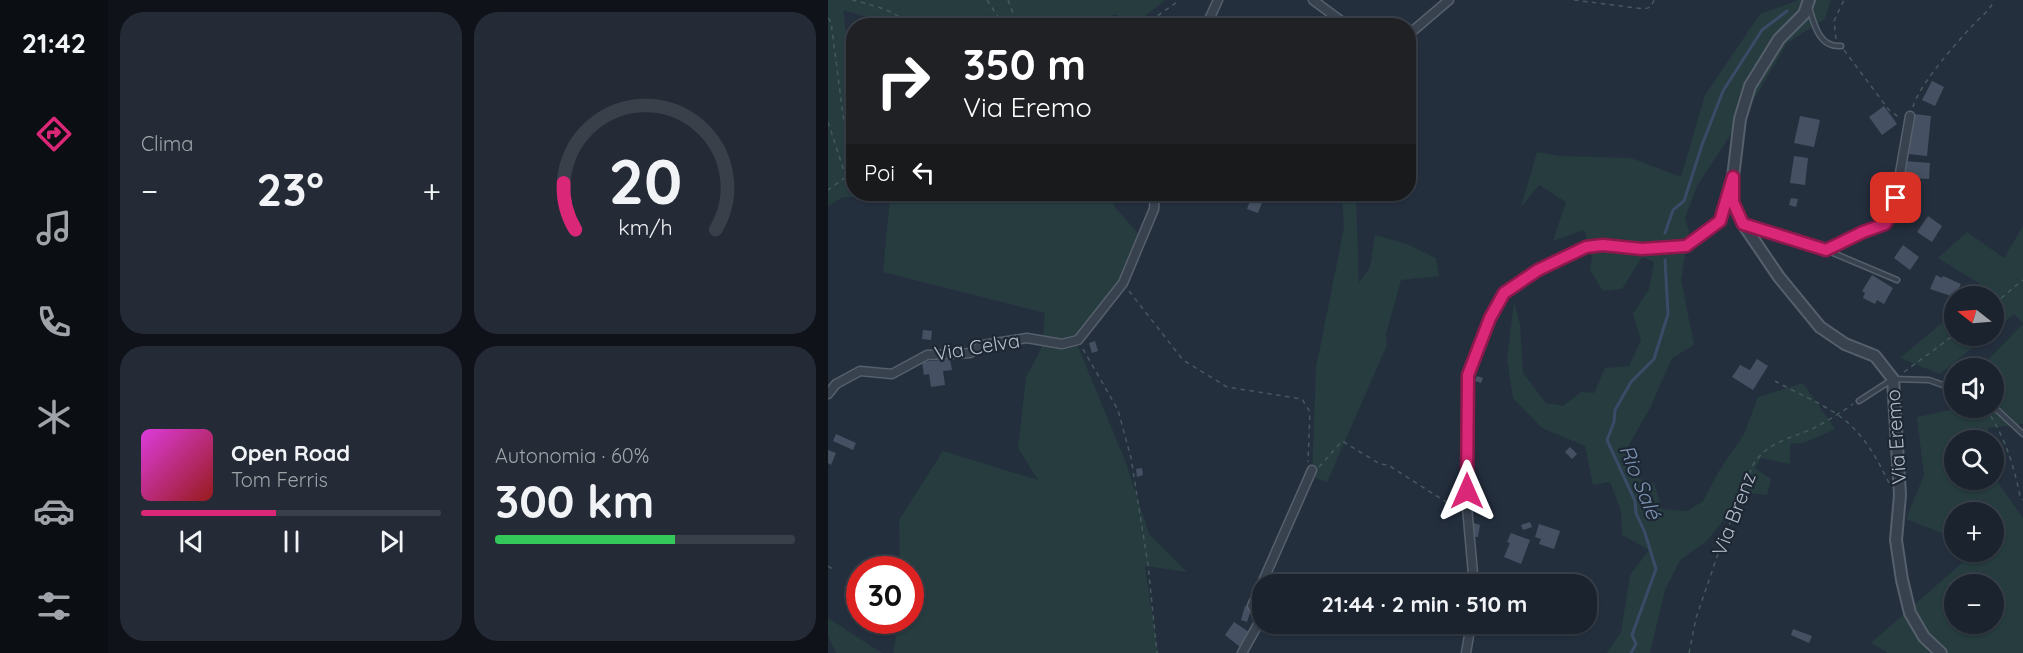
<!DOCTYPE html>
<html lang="it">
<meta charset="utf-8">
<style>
:root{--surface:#1b232e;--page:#242b36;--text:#f1f3f6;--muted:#a0a4aa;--line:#39404a;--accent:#db2777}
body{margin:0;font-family:Quicksand,sans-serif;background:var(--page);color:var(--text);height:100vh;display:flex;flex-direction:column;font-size:22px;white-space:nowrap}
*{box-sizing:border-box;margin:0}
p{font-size:20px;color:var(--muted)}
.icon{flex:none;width:33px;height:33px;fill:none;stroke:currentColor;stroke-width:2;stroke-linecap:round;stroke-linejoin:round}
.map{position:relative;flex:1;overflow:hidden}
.sheet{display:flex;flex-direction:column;gap:12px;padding:12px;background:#0f1319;width:720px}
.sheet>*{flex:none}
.banner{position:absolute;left:18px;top:18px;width:570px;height:183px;border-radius:24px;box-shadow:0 2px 4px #0004,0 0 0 2px var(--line);background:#202124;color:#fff;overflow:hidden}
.needle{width:39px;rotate:287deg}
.buttons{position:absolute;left:1116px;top:286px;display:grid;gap:12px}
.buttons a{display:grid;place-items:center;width:60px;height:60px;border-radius:50%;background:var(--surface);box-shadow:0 2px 4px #0004,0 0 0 2px var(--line);font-size:30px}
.speed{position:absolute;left:18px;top:556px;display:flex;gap:12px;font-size:30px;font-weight:700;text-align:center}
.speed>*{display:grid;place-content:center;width:78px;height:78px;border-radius:50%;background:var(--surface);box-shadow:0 2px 4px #0004,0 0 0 2px var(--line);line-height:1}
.speed .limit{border:9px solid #d22;background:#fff;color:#111}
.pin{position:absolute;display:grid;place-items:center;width:51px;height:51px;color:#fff;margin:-26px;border-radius:12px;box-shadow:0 3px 9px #0006}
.me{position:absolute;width:66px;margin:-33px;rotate:0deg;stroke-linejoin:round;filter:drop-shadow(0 0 4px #0008)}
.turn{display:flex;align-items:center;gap:21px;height:126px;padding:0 18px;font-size:27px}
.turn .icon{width:78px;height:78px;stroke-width:2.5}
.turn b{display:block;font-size:42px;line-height:51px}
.then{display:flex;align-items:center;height:57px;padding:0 18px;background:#0003;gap:12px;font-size:22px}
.big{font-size:45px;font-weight:700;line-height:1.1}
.sheet .tile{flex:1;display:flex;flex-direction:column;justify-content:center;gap:9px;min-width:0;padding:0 21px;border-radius:24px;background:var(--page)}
.sheet .dial{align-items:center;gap:0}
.dial svg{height:156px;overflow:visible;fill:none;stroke:var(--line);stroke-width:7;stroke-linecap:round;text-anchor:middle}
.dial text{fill:var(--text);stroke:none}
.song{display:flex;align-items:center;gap:18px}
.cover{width:72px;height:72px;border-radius:9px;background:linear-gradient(135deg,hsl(300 70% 55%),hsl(0 70% 35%))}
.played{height:6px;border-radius:3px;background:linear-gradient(90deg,var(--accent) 45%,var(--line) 45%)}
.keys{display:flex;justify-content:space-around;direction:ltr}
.heat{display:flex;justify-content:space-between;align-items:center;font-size:33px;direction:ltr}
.charge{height:9px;border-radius:4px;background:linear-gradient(90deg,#34c759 60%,var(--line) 0)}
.sheet .tiles{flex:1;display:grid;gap:12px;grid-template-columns:repeat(2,1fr)}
.trip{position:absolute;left:424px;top:574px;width:345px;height:60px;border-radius:24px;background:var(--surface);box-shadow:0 2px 4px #0004,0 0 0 2px var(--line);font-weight:700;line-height:60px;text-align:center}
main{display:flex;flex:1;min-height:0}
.menu{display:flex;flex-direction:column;width:108px;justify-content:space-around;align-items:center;background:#0b0e12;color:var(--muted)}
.menu .icon{width:42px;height:42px}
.menu .current{color:var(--accent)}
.menu b{font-size:27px;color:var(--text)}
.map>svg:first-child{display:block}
.green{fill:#263c3f;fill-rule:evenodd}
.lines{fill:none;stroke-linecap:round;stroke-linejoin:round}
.stream{stroke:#394c67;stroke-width:3}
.building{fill:#455162}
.service-casing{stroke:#565f6c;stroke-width:7}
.minor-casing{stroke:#565f6c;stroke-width:11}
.tertiary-casing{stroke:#565f6c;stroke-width:14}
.path{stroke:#44595c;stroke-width:1.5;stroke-dasharray:4.5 4.5;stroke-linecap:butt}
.service{stroke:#38414e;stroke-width:4}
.minor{stroke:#38414e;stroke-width:8}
.tertiary{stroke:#38414e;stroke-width:10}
.route-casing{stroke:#8e194d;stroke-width:15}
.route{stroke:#db2777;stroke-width:10}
.labels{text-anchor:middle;stroke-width:4.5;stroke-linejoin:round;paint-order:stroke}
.street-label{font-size:20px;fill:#b4bcc9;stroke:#1d2633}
.water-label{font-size:21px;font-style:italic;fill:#7c92b1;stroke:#1d2633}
</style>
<main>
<nav class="menu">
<b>21:42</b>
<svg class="icon current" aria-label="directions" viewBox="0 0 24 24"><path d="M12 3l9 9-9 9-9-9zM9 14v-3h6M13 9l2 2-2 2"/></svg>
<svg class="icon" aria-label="music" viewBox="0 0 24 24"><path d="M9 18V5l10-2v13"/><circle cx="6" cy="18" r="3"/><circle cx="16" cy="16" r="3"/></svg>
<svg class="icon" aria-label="phone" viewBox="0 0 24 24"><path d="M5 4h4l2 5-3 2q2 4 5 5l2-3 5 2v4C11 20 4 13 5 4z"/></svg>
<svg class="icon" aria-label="climate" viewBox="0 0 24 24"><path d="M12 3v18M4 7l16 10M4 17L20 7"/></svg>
<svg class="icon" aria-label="car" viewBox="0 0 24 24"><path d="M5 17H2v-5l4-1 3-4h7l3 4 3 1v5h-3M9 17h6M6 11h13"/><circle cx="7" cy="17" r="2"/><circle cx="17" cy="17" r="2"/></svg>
<svg class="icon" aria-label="filters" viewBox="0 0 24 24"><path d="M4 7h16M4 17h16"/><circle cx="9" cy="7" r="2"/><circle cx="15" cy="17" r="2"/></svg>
</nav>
<section class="sheet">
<div class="tiles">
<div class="tile"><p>Clima</p>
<div class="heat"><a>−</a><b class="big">23°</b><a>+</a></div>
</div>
<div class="tile dial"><svg viewBox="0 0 100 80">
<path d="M14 69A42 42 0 1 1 86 69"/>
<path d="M14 69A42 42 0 0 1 8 45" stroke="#db2777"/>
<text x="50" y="56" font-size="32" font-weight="700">20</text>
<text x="50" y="72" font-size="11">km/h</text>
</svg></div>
<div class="tile">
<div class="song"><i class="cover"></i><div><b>Open Road</b><p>Tom Ferris</p></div></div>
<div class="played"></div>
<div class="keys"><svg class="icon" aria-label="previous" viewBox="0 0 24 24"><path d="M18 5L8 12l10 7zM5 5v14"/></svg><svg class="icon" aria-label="pause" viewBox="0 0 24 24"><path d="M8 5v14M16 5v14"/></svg><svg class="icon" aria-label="next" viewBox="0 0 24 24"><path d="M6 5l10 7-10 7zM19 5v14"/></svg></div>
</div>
<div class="tile"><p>Autonomia · 60%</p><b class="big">300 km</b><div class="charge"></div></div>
</div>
</section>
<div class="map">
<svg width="1195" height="653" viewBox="0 0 1195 653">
<rect width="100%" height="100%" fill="#242f3e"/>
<g class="green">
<path d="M0 0H337L305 26 296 25 288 14 257 25H66L15 10 26 95V194H283L287 207 313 237 292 281 247 339 298 463 321 534 359 572 317 566 330 653H65L71 621H82V570H72L71 520 115 451 210 480 190 448 198 377 214 347 217 313 55 272 62 198 15 197 0 206Z"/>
<path d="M971 0H1003L997 19 959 43 928 96 869 186 857 218 861 231 853 280 866 345 844 358 823 406 800 447 803 476 826 483 834 509 859 511 875 501 891 471 916 434 930 397 975 383 1007 429 976 443 962 444V464L933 458 927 468 943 479 939 495 917 493 879 541 852 560 837 590 822 653H779L793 632 802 575 821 550 794 535 793 511 782 482 765 485 757 446 714 428 685 398 679 359 686 302 692 324 695 373 718 403 735 406 753 392 766 393 777 368 801 366 813 340 805 314 821 289 826 262 814 257 794 289 775 291 762 270 764 257 756 230 725 241 738 202 711 185 693 207 709 152 733 156 803 158 853 177 877 95 932 14Z"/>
<path d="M514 194H528L531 283 542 267 547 235 579 244 608 258 611 276 573 280 558 334 559 345 499 482 484 477 488 368 516 228Z"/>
<path d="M1195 226V323L1186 314 1166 331V297H1145L1157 287 1110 258 1139 232 1176 258Z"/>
<path d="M1126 313V336H1159L1112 374 1072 358Z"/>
<path d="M1195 324V424L1160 428 1162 441H1126V480H1166V458L1171 484 1195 518V653H1060L1043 643 1135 562 1152 552H1166V513H1126V538L1078 519 1096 475 1089 417 1132 408H1166V369H1151ZM1126 585H1166V624H1126Z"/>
<path d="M0 618 54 653H8L0 636Z"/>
</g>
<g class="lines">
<g class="stream">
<path d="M837 233 845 210 856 201 874 145 895 91 934 30 959 11"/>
<path d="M803 653 808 644 804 635 828 569 817 533 808 513 807 501 779 440 786 422 787 410 803 382 826 359 840 314 837 260"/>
</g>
</g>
<g class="building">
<path d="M1104 81 1116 87 1107 106 1094 100Z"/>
<path d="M1056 106 1069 124 1054 135 1041 117Z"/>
<path d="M1086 114 1103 116 1099 156 1081 154Z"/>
<path d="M972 116 992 120 986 147 966 143Z"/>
<path d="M966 156 980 158 977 185 962 183Z"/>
<path d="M1076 161 1102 163 1101 179 1080 178V175H1076Z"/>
<path d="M424 196 435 200 430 213 419 209Z"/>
<path d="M963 198 970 199 968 207 961 205Z"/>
<path d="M1100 216 1114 226 1104 242 1089 232Z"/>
<path d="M1075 245 1091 257 1082 270 1066 258Z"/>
<path d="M1044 275 1065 288 1056 304 1049 300 1047 304 1035 298 1037 293 1034 291Z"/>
<path d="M1108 275 1114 278 1115 276 1133 284 1126 297 1102 289Z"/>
<path d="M95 330 104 331 103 340 94 339Z"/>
<path d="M267 341 270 351 264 353 261 343Z"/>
<path d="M122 359 124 370 115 371 117 385 103 387 101 374 96 375 94 362Z"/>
<path d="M929 359 940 366 925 390 904 377 912 365 922 370Z"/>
<path d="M649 376 655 378 653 383 647 381Z"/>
<path d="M8 434 28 443 25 450 5 441Z"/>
<path d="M742 447 749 454 744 459 737 452Z"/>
<path d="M0 450 8 453 3 465 0 463Z"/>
<path d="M314 468 315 475 309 477 308 469Z"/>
<path d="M702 522 704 527 695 530 693 525Z"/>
<path d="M646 523 652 525 650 537 643 536Z"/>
<path d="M711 524 732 531 726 549 711 544 713 539 707 537Z"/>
<path d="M683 533 702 540 693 564 676 557 682 543 679 542Z"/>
<path d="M417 606 424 607 419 622 413 620Z"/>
<path d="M406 622 421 632 412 647 397 635Z"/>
<path d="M696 624H705L703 633 694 630Z"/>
<path d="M965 629 984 636 981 643 963 635Z"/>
</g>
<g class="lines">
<g class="service-casing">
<g id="service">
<path d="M981 7C986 24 991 48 1013 46"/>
<path d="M998 250 1069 280"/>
<path d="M1031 401 1065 379 1101 380 1126 389"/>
<path d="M1166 407 1195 434"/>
</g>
</g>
<g class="minor-casing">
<g id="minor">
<path d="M485 0 520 26"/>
<path d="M378 26 390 0"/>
<path d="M580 35 621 0"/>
<path d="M915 224 998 250 1035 232 1057 224 1065 213 1082 116"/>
<path d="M0 394 8 384 32 371 64 374 99 355 142 353 155 345 199 338 234 344 250 340 295 283 326 209 327 194"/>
<path d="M646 585 639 507 640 375 662 318 676 293 710 270 757 247 775 245 814 249 858 246 892 221 902 188"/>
<path d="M414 653 433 619 424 606 484 470"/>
<path d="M638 653 643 624"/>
</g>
</g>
<g class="tertiary-casing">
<path id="tertiary" d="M981 0 976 14 951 39 922 86 912 119 905 177V202L915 224 951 277 992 327 1017 344 1047 356 1065 379 1072 495 1068 540 1074 580 1082 613 1096 637 1113 653"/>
</g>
<g class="path">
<path d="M24 0C44 5 68 10 82 26"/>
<path d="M159 0 176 26"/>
<path d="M180 0 185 13 182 26"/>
<path d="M746 0 816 9 823 7 826 0"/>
<path d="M0 18 3 22 21 161 18 177 0 190"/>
<path d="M315 26 352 0"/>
<path d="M1008 39 1006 21 1016 0"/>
<path d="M1016 50 1061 110 1072 118"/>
<path d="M1085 107C1090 86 1129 42 1145 25 1153 16 1162 11 1166 0"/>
<path d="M0 122 18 177 26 178"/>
<path d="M301 291 355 360 399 387 474 399 482 412 480 462"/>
<path d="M1166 304 1195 280"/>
<path d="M255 349 290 410 303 458 320 565 329 653"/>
<path d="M1076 372 1126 335"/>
<path d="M947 381C973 396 1009 408 1029 432 1043 447 1052 465 1061 483"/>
<path d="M1158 408C1177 438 1185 462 1192 496L1195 500"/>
<path d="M491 467 514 441 552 464 560 465 626 507H629"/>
<path d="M0 566 6 570"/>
<path d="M861 653 868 618 892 548 925 465C939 442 961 439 984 429 998 422 1012 413 1025 404"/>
</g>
<use href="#service" class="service"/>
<use href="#minor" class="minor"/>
<use href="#tertiary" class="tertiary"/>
</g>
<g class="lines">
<g class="route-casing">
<path id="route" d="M639 491 640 375 662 318 676 293 710 270 758 247 775 245 814 249 858 246 892 221 905 177V202L915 224 998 250 1035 232 1057 224 1065 213 1068 198"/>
</g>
<use href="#route" class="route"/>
</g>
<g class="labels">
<g class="street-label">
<text transform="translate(149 347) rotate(-9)" y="7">Via Celva</text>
<text transform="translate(1068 437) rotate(-94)" y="7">Via Eremo</text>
<text transform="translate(906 514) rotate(-69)" y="7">Via Brenz</text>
</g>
<g class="water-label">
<text transform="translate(812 482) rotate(68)" y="7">Rio Salé</text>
</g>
</g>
</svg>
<div class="buttons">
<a><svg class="needle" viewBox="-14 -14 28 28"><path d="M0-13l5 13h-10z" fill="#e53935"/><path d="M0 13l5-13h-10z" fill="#a0a4aa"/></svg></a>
<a><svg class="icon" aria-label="sound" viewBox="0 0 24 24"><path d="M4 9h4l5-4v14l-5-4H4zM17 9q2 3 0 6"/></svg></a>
<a><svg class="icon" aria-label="search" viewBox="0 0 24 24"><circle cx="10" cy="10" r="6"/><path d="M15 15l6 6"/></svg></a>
<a>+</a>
<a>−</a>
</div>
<div class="speed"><div class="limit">30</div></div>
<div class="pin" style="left:1068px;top:198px;background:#d93025"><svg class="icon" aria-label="arrive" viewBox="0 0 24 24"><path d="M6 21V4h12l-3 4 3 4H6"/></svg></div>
<svg class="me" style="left:639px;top:491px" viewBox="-20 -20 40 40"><path d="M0-17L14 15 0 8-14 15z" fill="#db2777" stroke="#fff" stroke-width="4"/></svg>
<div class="trip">21:44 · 2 min · 510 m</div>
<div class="banner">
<div class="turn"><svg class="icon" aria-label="right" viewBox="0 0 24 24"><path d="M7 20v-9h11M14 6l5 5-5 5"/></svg><div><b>350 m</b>Via Eremo</div></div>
<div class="then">Poi<svg class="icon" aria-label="left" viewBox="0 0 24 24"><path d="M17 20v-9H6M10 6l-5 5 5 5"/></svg></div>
</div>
</div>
</main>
